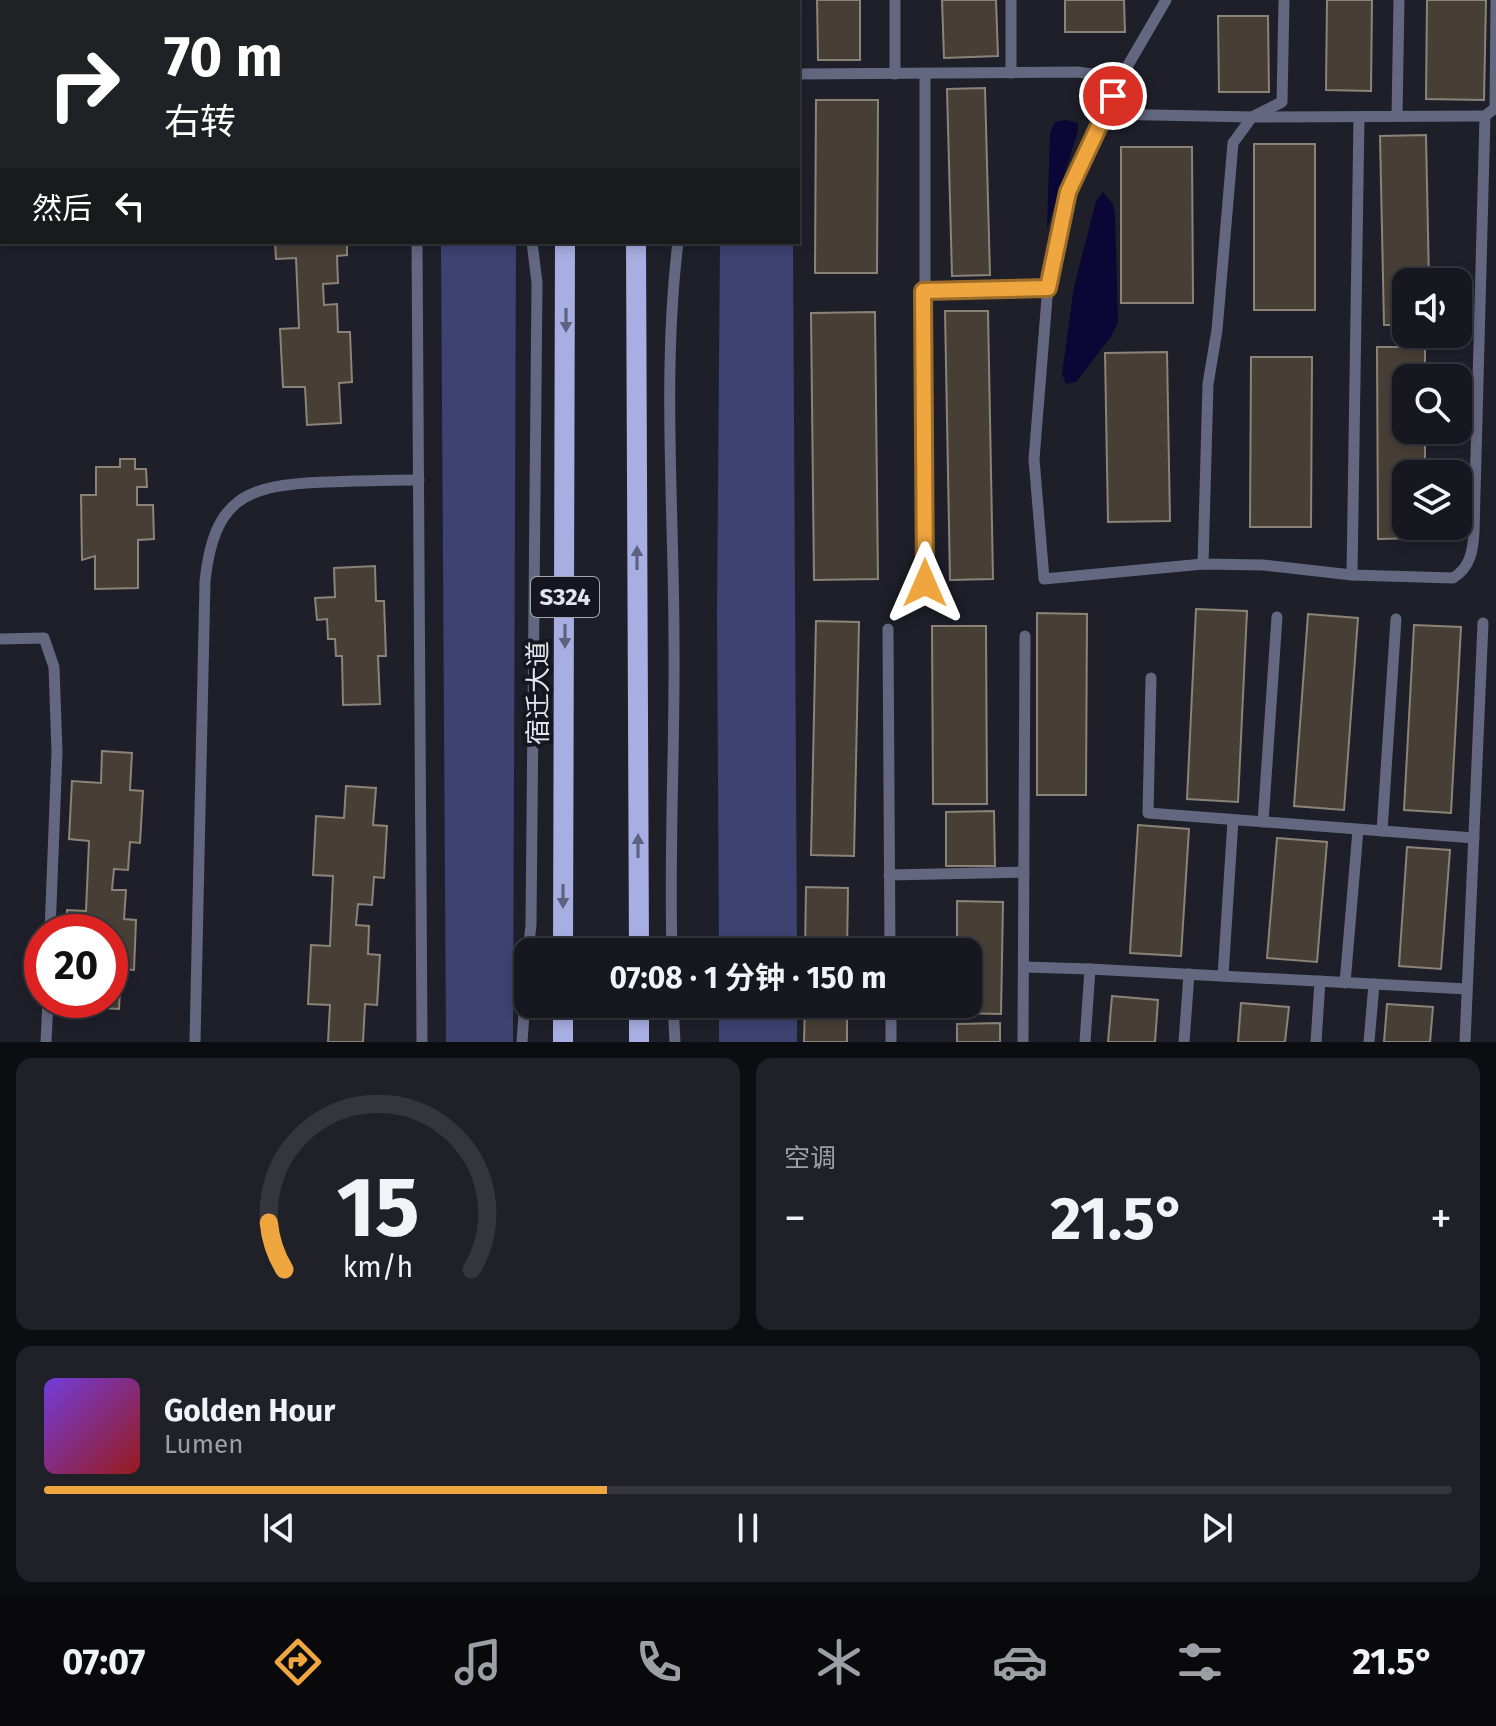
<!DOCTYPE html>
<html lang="zh">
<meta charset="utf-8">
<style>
:root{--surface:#16171f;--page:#1f2028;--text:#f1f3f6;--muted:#9e9fa4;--line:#35363d;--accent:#f0a63f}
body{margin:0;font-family:"Fira Sans","Noto Sans SC",sans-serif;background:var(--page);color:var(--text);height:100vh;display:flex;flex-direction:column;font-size:30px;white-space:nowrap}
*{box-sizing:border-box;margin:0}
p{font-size:26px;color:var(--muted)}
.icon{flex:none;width:44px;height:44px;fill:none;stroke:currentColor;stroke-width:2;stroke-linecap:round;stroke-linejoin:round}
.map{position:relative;height:1042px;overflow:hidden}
.panel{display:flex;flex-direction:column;gap:16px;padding:16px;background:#0c0d11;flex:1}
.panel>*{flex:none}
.guide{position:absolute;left:0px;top:0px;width:800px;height:244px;box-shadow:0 4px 12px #0003,0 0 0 2px var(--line);background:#202124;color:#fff;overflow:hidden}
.fabs{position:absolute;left:1392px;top:268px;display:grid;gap:16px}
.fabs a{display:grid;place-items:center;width:80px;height:80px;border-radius:16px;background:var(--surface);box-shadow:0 4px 12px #0003,0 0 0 2px var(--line);font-size:40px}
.speed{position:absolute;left:24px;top:914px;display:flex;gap:16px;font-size:40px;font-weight:700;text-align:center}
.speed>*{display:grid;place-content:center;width:104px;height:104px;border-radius:50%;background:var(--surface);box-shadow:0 4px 12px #0003,0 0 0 2px var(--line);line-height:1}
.speed .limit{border:12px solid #d22;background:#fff;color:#111}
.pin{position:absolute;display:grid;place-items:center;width:68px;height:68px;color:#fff;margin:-34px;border:4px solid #fff;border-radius:50%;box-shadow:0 2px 8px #0007}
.me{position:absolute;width:88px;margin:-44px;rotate:0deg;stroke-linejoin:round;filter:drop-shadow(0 0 6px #0008)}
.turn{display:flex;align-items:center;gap:28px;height:168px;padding:0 32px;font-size:36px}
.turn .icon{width:104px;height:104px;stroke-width:2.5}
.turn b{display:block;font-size:56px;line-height:68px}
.then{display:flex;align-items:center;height:76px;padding:0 32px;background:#0003;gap:16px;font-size:30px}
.big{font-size:60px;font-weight:700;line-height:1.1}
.panel .card{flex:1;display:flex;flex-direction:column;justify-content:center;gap:12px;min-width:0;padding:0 28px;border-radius:16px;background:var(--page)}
.panel .dial{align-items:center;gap:0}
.dial svg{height:208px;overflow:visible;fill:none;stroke:var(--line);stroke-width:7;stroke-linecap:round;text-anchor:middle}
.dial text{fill:var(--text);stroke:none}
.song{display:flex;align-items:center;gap:24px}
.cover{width:96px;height:96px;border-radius:12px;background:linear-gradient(135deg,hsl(260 70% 55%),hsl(0 70% 35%))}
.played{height:8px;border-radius:4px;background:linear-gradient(90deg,var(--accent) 40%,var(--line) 40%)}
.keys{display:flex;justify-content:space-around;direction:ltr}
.heat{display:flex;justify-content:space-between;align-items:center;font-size:44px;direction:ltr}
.panel .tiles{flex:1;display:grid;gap:16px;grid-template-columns:1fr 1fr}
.card:last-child{grid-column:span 2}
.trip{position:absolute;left:514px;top:938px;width:468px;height:80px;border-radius:16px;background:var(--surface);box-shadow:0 4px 12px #0003,0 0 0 2px var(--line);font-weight:700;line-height:80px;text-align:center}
.tabs{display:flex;height:128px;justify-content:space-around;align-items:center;background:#09090c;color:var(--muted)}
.tabs .icon{width:56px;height:56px}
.tabs .active{color:var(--accent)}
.tabs b{font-size:36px;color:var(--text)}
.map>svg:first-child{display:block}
.green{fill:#3d4272}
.water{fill:#0b0635}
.building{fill:#473f36;stroke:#8c8378;stroke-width:2}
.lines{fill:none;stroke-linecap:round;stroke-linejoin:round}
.service{stroke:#636780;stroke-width:11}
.primary{stroke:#a7aee2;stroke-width:20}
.oneway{fill:#5e6281}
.route-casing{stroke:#9c6c29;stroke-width:20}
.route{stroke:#f0a63f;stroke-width:14}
.labels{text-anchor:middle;stroke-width:8;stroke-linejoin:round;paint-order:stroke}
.shield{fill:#151620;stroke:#a6a7af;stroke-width:2}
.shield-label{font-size:24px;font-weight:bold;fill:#e4e5ec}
.street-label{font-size:26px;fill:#e4e5ec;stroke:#151620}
</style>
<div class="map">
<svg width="1496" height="1042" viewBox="0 0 1496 1042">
<rect width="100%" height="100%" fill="#1e1f29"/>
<g class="green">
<path d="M441 242H516L513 1042H446Z"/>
<path d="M720 242H793L797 952H719L717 612Z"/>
<rect x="719" y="1004" width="78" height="38"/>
</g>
<g class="water">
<path d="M1065 120 1078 123V131L1047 229 1050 133 1055 122Z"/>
<path d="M1103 192 1113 204 1115 214 1118 322 1111 337 1076 382 1066 384 1062 374 1074 287 1096 201Z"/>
</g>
<g class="building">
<rect x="325" y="0" width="50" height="2"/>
<path d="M817 0H860V60H818Z"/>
<path d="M942 0H996L998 56 944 58Z"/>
<path d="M1065 0H1124L1125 32H1065Z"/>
<path d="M1327 0H1372L1371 91 1326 90Z"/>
<path d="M1427 0H1486L1484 100 1426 99Z"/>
<path d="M1218 16H1268L1269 92H1219Z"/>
<path d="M985 88 990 275 952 276 947 89Z"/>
<path d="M816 100H878L877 273H815Z"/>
<path d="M1426 135 1429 282H1406V325H1384L1380 136Z"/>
<rect x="1254" y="144" width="61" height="166"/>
<path d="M1121 147H1192L1193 303H1121Z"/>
<path d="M275 242H347V255L337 256 338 283 323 284 324 305 337 304 338 332H350L352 382 339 383 341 423 307 425 305 387H283L280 329 299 328 296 258 276 259Z"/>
<path d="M945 311H988L993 579 950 580Z"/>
<path d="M875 312 878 579 814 580 811 313Z"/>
<path d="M1377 347H1425V378H1406V430H1425V474H1406V526H1425V538L1378 539Z"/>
<path d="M1167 352 1170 521 1108 522 1105 353Z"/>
<path d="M1251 357H1312L1311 527H1250Z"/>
<path d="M120 459H135V469H146L147 487H137V505H153L154 539 138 540V588L95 589V556L82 560 81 495H96V467H120Z"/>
<path d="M375 566 376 601H384L386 656H378L380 704 343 705 342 656H336L335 639H328L327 619 317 620 315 598 335 597 334 568Z"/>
<path d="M1196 609 1247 611 1238 802 1187 799Z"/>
<path d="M1037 613 1087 614 1086 795H1037Z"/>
<path d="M1308 614 1358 618 1344 810 1294 806Z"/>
<path d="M816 621 859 622 854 856 811 855Z"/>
<path d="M1414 625 1461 627 1451 813 1404 810Z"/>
<path d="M932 626H986L987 804H933Z"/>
<path d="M102 751 132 753 130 790 143 791 140 843 130 842 128 870 114 869 112 890H126L124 919 136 920 134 970 121 969 119 1009 85 1007V1000H110V932H66L67 910 86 911 89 841 69 839 72 781 101 783Z"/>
<path d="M346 786 376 788 373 825 387 826 384 878 374 877 372 905 358 904 356 925 369 926 368 954 380 955 377 1005 365 1004 363 1042H328L330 1005 308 1004 311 945 330 946 333 876 313 875 316 816 344 818Z"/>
<path d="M994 811 995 866H946V812Z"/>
<path d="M1138 825 1189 829 1181 956 1130 953Z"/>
<path d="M1277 838 1327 842 1317 962 1267 958Z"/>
<path d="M1407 847 1450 850 1441 969 1399 966Z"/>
<path d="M806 887 848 888 847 952H805Z"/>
<path d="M957 901 1003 902 1001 1014 955 1013 956 1004H968V952H957Z"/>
<path d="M1112 996 1158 1000 1155 1042H1108Z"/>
<path d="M1241 1003 1289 1007 1285 1042H1238Z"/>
<path d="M805 1004H847V1042H804Z"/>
<path d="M1387 1004 1433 1007 1430 1042H1384Z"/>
<path d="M1000 1023V1042H957V1024Z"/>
</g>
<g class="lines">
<g class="service">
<path d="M416 0V2"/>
<path d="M694 0V2"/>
<path d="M1166 0 1124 72 1068 192 1047 298 1034 459 1044 579 1203 564 1263 565 1352 575 1453 578C1470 568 1473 551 1474 532L1485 116 1495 108 1496 2"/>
<path d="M71 2 73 0"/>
<path d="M517 2V0"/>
<path d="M1011 73V0"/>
<path d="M798 74 1077 72 1121 78"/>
<path d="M895 74V0"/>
<path d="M0 110H2"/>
<path d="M1104 114 1252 117 1485 116"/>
<path d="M1397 116 1399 0"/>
<path d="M417 242 422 1042"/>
<path d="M923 291 1048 288"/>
<path d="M1203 564 1208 384 1217 330 1233 143 1252 117 1282 102 1284 0"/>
<path d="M1352 575 1359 117"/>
<path d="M925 583V73"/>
<path d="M888 629 890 952"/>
<path d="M0 639 44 638 54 667 57 752 50 932"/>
<path d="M1151 678 1148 813 1474 838"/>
<path d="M1263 822 1277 617"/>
<path d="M1382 831 1396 619"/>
<path d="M889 875 1024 872"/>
<path d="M528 952 531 925 537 283 532 242"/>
<path d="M672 952C669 849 675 746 674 642 674 509 662 374 678 242"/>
<path d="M1024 967 1090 969 1085 1042"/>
<path d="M1090 969 1467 989"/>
<path d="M1223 976 1233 820"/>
<path d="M1345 983 1358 830"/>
<path d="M673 1004 675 1042"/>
<path d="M891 1004V1042"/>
<path d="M46 1042 48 1000"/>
<path d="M195 1042 205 581C214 497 247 485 325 482 357 481 388 480 419 480"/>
<path d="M522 1042 528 957"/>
<path d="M1023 1042 1025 636"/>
<path d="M1184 1042 1189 974"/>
<path d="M1316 1042 1320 981"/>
<path d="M1369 1042 1374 984"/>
<path d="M1465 1042 1483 623"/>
</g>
<g class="primary">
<path d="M563 0V2"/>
<path d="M640 2V0"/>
<path d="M636 242 639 952"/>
<path d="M563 952 565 242"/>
<path d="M639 1004V1042"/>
<path d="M563 1042V1004"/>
</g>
</g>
<defs><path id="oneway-solid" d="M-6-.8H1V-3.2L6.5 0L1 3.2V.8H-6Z" transform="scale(2)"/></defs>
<g class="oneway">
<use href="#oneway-solid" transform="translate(566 320) rotate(90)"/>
<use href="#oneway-solid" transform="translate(637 558) rotate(-90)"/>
<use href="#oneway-solid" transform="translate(565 636) rotate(90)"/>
<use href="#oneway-solid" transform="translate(638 846) rotate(-90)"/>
<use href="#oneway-solid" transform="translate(563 896) rotate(90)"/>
</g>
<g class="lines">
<g class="route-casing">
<path id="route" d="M925 583 923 291 1048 288 1068 192 1113 96"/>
</g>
<use href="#route" class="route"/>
</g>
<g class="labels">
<rect class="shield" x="531" y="577" width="68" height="40" rx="6"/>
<g class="shield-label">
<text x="565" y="605">S324</text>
</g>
<g class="street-label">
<text transform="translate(538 693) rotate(-90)" y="9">宿迁大道</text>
</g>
</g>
</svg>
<div class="fabs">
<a><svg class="icon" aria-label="sound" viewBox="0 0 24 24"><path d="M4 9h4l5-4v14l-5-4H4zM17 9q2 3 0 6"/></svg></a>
<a><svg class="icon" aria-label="search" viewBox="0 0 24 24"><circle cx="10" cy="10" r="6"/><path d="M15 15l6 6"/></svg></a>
<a><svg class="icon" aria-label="layers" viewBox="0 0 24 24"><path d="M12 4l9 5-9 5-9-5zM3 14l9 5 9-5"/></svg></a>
</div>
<div class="speed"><div class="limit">20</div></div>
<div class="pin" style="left:1113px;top:96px;background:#d93025"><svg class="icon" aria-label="arrive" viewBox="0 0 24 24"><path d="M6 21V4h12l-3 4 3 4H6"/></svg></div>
<svg class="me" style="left:925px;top:583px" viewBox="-20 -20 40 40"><path d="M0-17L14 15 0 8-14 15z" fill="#f0a63f" stroke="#fff" stroke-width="4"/></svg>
<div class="trip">07:08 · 1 分钟 · 150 m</div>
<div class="guide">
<div class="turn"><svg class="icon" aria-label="right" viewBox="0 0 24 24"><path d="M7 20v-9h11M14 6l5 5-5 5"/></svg><div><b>70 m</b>右转</div></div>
<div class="then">然后<svg class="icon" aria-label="left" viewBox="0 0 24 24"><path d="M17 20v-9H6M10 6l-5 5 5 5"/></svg></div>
</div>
</div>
<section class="panel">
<div class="tiles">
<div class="card dial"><svg viewBox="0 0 100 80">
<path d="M14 69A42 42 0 1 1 86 69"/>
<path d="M14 69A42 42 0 0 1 8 51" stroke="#f0a63f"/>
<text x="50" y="56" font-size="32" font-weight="700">15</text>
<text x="50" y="72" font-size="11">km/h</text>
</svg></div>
<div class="card"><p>空调</p>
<div class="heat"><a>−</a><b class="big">21.5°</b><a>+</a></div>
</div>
<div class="card">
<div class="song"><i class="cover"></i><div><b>Golden Hour</b><p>Lumen</p></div></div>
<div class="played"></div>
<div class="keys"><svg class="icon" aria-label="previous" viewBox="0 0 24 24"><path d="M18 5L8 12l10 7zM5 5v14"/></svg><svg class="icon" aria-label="pause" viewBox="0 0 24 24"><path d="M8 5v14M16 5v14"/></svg><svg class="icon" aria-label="next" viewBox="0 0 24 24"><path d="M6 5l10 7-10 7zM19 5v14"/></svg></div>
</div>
</div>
</section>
<nav class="tabs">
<b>07:07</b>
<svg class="icon active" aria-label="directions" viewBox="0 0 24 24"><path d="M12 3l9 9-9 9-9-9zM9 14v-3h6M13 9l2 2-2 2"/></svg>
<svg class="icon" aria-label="music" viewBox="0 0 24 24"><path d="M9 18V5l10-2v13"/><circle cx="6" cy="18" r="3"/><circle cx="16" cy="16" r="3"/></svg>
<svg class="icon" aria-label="phone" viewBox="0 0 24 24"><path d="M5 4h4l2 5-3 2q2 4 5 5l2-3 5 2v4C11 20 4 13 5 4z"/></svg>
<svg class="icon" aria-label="climate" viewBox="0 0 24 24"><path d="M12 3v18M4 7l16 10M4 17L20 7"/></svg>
<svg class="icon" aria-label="car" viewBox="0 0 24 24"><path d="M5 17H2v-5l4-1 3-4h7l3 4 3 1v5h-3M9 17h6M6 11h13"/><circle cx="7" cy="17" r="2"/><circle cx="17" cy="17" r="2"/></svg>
<svg class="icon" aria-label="filters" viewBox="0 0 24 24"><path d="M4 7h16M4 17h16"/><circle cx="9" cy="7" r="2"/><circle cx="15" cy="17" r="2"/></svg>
<b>21.5°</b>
</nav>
